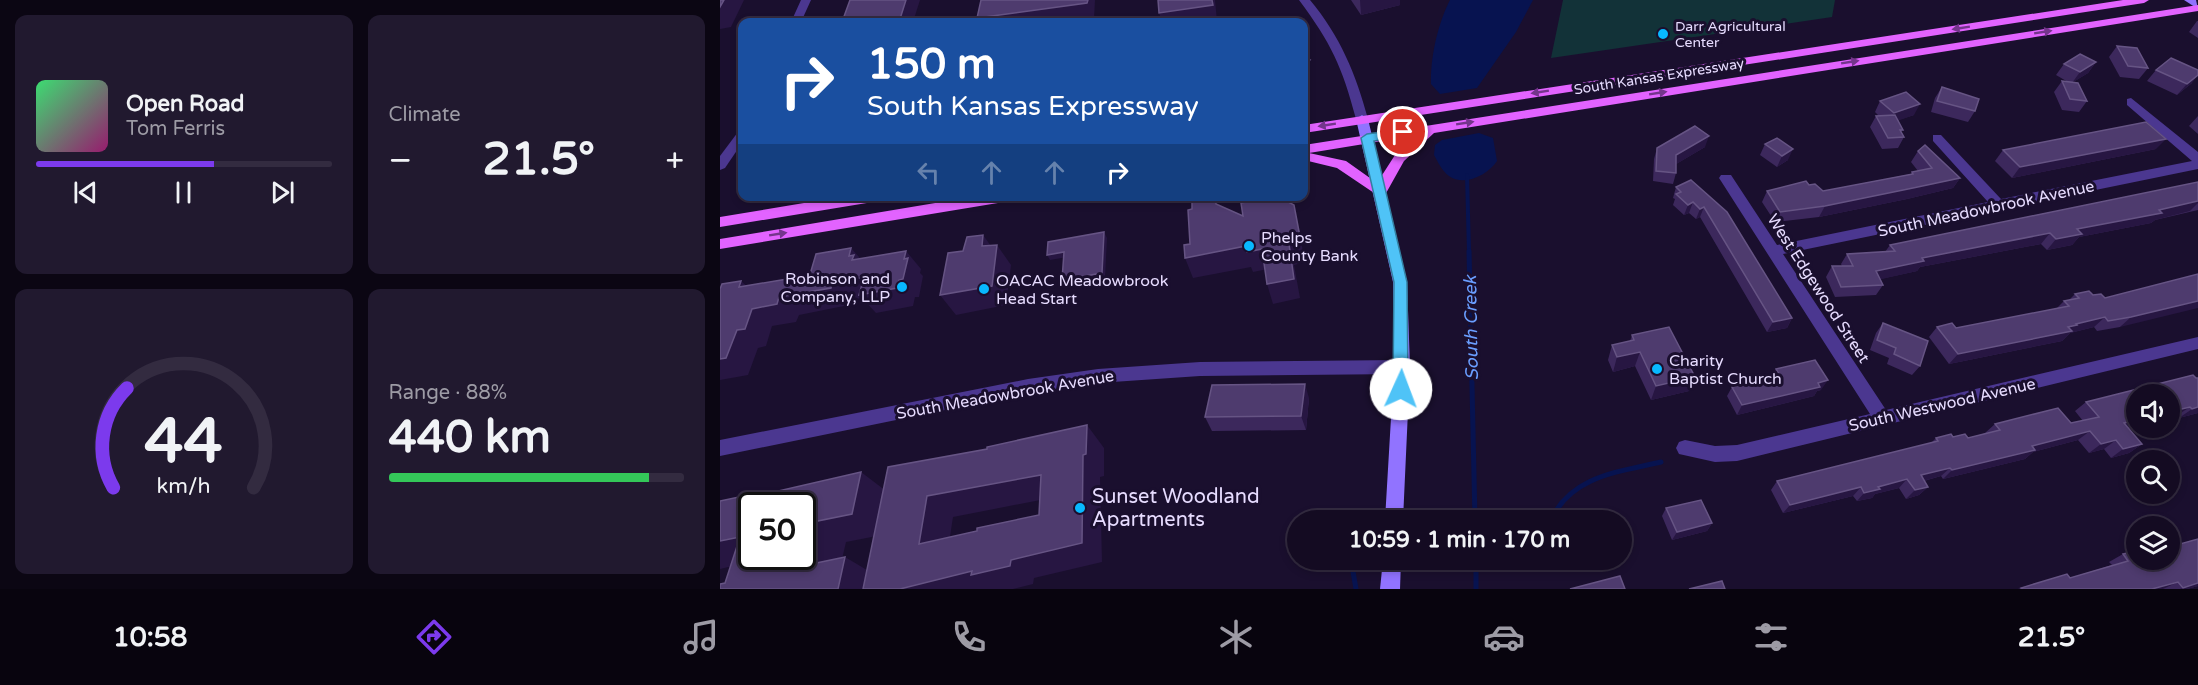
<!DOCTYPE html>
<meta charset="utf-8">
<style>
:root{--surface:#140b22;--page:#21192f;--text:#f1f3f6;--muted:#9d9ba5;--line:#332b40;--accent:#7c3aed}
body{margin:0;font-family:"Varela Round",sans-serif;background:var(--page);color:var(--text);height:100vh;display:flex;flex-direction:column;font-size:22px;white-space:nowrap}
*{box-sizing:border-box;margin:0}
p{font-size:20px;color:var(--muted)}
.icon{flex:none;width:33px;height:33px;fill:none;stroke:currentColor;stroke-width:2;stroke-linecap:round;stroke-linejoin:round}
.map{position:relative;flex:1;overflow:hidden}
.details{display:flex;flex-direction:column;gap:15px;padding:15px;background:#0b0613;width:720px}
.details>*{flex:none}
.guide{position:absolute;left:18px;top:18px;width:570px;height:183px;border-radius:12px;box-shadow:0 3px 9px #0003,0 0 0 2px var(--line);background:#1a4fa0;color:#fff;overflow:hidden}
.tools{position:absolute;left:1406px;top:384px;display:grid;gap:12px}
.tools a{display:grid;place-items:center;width:54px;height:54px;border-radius:50%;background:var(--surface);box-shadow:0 3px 9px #0003,0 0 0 2px var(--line);font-size:30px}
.speed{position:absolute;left:18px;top:492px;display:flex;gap:12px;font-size:30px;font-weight:700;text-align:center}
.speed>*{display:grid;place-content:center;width:78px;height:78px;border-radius:50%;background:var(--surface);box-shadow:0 3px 9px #0003,0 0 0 2px var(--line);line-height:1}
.speed .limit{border:3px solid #111;border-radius:9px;background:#fff;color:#111}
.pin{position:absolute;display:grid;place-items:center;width:51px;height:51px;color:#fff;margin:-26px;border:3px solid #fff;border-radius:50%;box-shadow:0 2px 6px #0007}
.me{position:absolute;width:66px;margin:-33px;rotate:2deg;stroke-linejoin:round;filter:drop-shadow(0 0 4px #0008)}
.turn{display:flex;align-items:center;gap:21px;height:126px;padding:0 30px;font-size:27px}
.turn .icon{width:78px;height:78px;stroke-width:2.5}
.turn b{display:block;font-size:42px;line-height:51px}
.lanes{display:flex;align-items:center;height:57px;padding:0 30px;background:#0003;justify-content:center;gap:30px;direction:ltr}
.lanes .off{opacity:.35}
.big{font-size:45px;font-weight:700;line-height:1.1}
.details .widget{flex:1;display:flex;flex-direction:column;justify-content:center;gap:9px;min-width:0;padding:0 21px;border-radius:12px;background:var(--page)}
.details .dial{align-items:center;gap:0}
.dial svg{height:156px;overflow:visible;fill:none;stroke:var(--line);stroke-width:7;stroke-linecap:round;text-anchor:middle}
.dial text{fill:var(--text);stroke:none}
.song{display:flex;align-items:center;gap:18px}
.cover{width:72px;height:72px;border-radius:9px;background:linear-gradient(135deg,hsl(140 70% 55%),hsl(320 70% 35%))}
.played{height:6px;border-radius:3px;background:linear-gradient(90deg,var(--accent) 60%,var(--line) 60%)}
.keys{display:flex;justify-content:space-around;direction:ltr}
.heat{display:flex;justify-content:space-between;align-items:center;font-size:33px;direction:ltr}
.charge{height:9px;border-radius:4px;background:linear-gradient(90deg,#34c759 88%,var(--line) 0)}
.details .tiles{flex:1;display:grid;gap:15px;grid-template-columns:repeat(2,1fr)}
.trip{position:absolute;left:567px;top:510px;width:345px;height:60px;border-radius:30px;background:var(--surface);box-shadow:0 3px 9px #0003,0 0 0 2px var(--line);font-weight:700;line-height:60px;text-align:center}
.menu{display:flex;height:96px;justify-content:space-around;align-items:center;background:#08040e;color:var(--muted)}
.menu .icon{width:42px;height:42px}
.menu .selected{color:var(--accent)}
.menu b{font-size:27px;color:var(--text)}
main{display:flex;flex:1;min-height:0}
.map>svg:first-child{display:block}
.green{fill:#123238}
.water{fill:#071350}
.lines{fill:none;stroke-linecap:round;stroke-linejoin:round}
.stream-far1{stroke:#071350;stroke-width:4}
.stream{stroke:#071350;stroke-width:5}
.street{fill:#4b3790;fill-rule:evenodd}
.secondary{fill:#9173ff;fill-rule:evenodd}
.primary{fill:#e263ff;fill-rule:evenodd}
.wall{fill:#3c285c}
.shaded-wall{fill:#271642}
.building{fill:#4e3b6e;stroke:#665484;stroke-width:1.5;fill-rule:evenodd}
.oneway{fill:#74358c}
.route{fill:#4fc3f7;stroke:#337fa1;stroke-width:1.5}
.poi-dot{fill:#08b8ff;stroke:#1a0f2e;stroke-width:2}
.labels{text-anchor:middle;stroke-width:6;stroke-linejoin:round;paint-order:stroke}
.far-poi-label{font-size:14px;fill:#e7dcff;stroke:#1a0f2e;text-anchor:start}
.far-street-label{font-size:14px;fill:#e7dcff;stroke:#1a0f2e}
.street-label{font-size:16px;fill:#e7dcff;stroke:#1a0f2e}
.poi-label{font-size:16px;fill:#e7dcff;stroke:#1a0f2e;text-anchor:start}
.water-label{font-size:18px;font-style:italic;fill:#6a9eff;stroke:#1a0f2e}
.near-poi-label{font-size:20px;fill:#e7dcff;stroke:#1a0f2e;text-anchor:start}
</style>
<main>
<section class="details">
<div class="tiles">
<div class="widget">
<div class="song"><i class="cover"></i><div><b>Open Road</b><p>Tom Ferris</p></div></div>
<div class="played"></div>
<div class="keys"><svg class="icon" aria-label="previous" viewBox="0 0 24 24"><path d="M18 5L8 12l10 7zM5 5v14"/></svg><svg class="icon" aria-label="pause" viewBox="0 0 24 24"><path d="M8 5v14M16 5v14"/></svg><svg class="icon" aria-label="next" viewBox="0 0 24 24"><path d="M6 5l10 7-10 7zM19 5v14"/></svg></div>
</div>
<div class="widget"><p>Climate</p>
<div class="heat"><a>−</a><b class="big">21.5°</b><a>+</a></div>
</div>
<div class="widget dial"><svg viewBox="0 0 100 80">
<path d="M14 69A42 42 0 1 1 86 69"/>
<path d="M14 69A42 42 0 0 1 21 18" stroke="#7c3aed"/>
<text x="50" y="56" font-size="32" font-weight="700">44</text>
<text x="50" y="72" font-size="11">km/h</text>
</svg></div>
<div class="widget"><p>Range · 88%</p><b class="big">440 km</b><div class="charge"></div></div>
</div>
</section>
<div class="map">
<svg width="1478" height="589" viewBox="0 0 1478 589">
<rect width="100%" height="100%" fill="#1a0f2e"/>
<path class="green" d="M843 0H1115L1112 17 831 58Z"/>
<g class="water">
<path d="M730 0H813L796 32 757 88 720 94 711 84C710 58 718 23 730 0Z"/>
<path d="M759 133 773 138 777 161C768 175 744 187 729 176 722 171 718 162 714 155L715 145 722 140Z"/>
</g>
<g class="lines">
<path class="stream-far1" d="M747 175 749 252"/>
<g class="stream">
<path d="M749 251 755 520"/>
<path d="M755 516 767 520"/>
<path d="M831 520C851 476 898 472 941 462"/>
<path d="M631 560 636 589"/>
<path d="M756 560V589"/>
</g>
<g class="street">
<path d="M81 0H91L81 22H71Z"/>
<path d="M579 0H590C620 36 636 74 648 119L646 122 642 123 636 119C622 66 611 43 579 0Z"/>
<path d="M1411 98 1478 152V169L1063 254 1166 410 1478 337V349L1017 461 995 462 959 454 956 448 959 442 965 440 995 446 1017 445 1150 414 1001 181 999 178 1001 175H1011L1057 245 1268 202 1213 141V135H1221L1281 199 1472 161 1407 105V99Z"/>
<path d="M22 131V143L5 168 0 170V156L18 132Z"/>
<path d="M682 360 688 362 690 367 688 372 682 374 480 376 378 383 308 393 0 456V440L308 379 378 369 480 362Z"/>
</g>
<g class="secondary">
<path d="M1464 0H1476L1478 9Z"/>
<path d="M642 115 648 119 687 282 690 367 683 520H665L674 367 673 282 636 119Z"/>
<path d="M663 560H681L680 589H660Z"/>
</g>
<g class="primary">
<path d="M1403 0H1429L1424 3 584 133V125Z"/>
<path d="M1478 5V11L714 133 684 161 665 195 660 197 617 168 584 160V145ZM693 136 675 155 657 183 626 161 589 153Z"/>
<path d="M126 196H165L159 201 0 227V217Z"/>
<path d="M257 196H296L290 201 0 249V239Z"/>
</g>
</g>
<g class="wall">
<path d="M631 0H680V5L641 15Z"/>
<path d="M1477 21H1478V38L1469 32Z"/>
<path d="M1397 46 1428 68 1419 79 1400 77 1389 57Z"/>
<path d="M1376 62 1368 73 1353 82 1367 101 1359 112 1342 110 1334 92 1342 81 1348 82 1336 75 1344 64Z"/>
<path d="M1436 70 1472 83 1457 95 1427 81Z"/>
<path d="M1222 87 1255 111 1248 122 1211 112 1215 98Z"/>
<path d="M1160 101 1194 115 1178 120 1183 130 1181 132 1184 137 1178 148 1162 149 1150 127 1156 116H1159L1155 112Z"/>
<path d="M1478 116V134L1469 126Z"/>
<path d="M1045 144 1068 160 1057 167 1040 155Z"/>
<path d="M985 147 956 164V173L953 184 933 181 934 159 937 148Z"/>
<path d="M1436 149 1292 178 1275 161 1283 150Z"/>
<path d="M1198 151 1240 178 1233 188 1187 199 1099 217 1055 222 1042 202 1047 191 1089 185 1103 191 1191 174 1192 172 1198 171 1191 162Z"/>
<path d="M971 180 1072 318 1067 328 1047 332 980 217 976 219 969 213 964 215 953 205 955 199 953 198 956 187Z"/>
<path d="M1478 182V210L1435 220 1431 223 1359 237 1352 245 1327 250 1321 244 1200 267 1197 271 1160 279 1163 285 1156 295 1115 297 1106 277 1112 266H1122L1121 264 1127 254 1165 252 1170 245Z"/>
<path d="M1478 274 1400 327 1377 331 1374 327 1350 333 1342 341 1229 364 1209 337 1217 327 1236 328 1336 309 1344 301 1349 300 1355 294 1373 295 1385 298Z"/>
<path d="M1163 323 1200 366 1192 375 1167 364 1169 358 1150 350 1156 333Z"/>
<path d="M912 335 975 377 969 391 931 400 915 366 893 372 888 360 892 345 910 341Z"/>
<path d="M1056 369 1101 390 1097 391 1094 396 1017 415 1007 396 1012 387 1051 378Z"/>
<path d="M1473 375 1478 413 1459 418 1456 416 1408 428 1422 444 1409 453 1391 458 1384 449 1369 453 1358 440 1313 452 1305 459 1223 479 1221 476 1204 481 1208 487 1199 495 1186 499 1179 488 1155 494 1152 498 1137 501 1133 496 1063 513 1051 490 1057 481 1211 443 1216 438 1233 437 1248 438 1266 433H1265L1275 424 1351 423 1363 421 1355 411 1366 402Z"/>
<path d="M589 398 586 430 492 431 485 417Z"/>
<path d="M946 508 992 523 987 531 952 540 942 516Z"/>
<path d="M1478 539V586L1467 589H1298L1301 588 1350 578 1392 565 1389 562 1403 554 1453 546Z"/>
</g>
<g class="shaded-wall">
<path d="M4 0H24L11 27 0 29V7Z"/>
<path d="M186 0H200L193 22H179Z"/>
<path d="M368 0H375L374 19 346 22H260L257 18Z"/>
<path d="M492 0H495L497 21 487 22H442L439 13Z"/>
<path d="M640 0H680V5L641 15Z"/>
<path d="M590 60V65L584 71V65Z"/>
<path d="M1376 62 1368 73 1352 83 1360 72Z"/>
<path d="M1478 75 1472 83 1457 95 1467 84Z"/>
<path d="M1200 104 1194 115 1169 124 1174 113Z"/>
<path d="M989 136 985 147 953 166 956 155Z"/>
<path d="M1446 139 1436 149 1292 178 1300 167Z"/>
<path d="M1073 149 1068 160 1057 167 1062 156Z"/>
<path d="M1240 178 1233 188 1187 199 1099 217 1105 206Z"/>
<path d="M1478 201V203L1470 211 1435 220 1431 223 1359 237 1352 245 1327 250 1336 239 1357 229Z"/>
<path d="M973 202 969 213 964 215 968 205Z"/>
<path d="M574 205 585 262 574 265 580 298 553 304 547 284 569 244Z"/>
<path d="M984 207 980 217 976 219 980 209Z"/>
<path d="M384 232 387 238 385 278 345 286 342 280Z"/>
<path d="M1330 233 1321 244 1200 267 1197 271 1149 282 1156 271 1202 258Z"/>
<path d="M263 235 276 253 277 245 291 265 286 305 236 315 220 295 262 246Z"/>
<path d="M526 246 542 249 548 269 533 272 531 267 473 278 465 258Z"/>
<path d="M131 248 147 266V270L129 256Z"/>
<path d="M186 251 201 269 200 273 203 276 199 297H195L193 306 156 313 142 298 130 300 129 305 79 315 76 322 52 326 46 346 38 348 28 375 0 380V359L17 330 32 309 59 297 112 283 184 259Z"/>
<path d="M344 252 347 257 330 260 327 255Z"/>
<path d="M21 281 41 299 19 287Z"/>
<path d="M1478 301V308L1400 327 1411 317Z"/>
<path d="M1385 317 1374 327 1350 333 1342 341 1229 364 1238 354 1348 327 1356 324Z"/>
<path d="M1072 318 1067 328 1047 332 1053 322Z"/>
<path d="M920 352 915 366 893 372 897 357Z"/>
<path d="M975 377 969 391 931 400 936 386Z"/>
<path d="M1108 380 1101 390 1097 391 1094 396 1017 415 1022 405Z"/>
<path d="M585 384 589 398 586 430 581 416Z"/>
<path d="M1470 407 1456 416 1449 418V412Z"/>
<path d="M1478 407V413L1459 418 1472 409Z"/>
<path d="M1416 420V426L1391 432 1404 423Z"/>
<path d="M367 425 384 448V476L380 477 382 562 314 578 313 584 293 589H180L291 560 363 455Z"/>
<path d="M1370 431 1358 440 1313 452 1305 459 1223 479 1232 470 1312 446Z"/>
<path d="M1396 440 1384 449 1369 453 1381 444Z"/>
<path d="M1422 444 1409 453 1391 458 1403 449Z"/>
<path d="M1230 468 1221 476 1192 484 1201 475Z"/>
<path d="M141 472 170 494 162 535 126 542 116 585 82 566 93 522Z"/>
<path d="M321 475 341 496 233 517 226 563 199 544 207 496Z"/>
<path d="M1187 479 1179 488 1155 494 1152 498 1137 501 1144 493 1158 487Z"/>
<path d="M1141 487 1133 496 1063 513 1070 505Z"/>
<path d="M1208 487 1199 495 1186 499 1195 490Z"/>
<path d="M992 523 987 531 952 540 957 532Z"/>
<path d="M20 537 55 556 0 569V541Z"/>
<path d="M125 557 157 576 154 589H118Z"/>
<path d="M1458 582 1443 589H1432Z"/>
<path d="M1478 583V586L1467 589H1460Z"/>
</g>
<g class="building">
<path d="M0 0H4L0 7Z"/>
<path d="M130 0H186L179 22H122Z"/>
<path d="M261 0H368L367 3 257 18Z"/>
<path d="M438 0H492L493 5 439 13Z"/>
<path d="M1397 46 1417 48 1428 68 1408 66Z"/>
<path d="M1360 54 1376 62 1360 72 1344 64Z"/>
<path d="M584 57 590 60 584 65Z"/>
<path d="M1451 58 1478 70V75L1467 84 1436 70Z"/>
<path d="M1342 81 1358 83 1367 101 1350 99Z"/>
<path d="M1222 87 1259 99 1255 111 1217 101Z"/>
<path d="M1186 92 1200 104 1174 113 1160 101Z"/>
<path d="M1175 115 1183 130H1180L1184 137 1168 138 1156 116Z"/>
<path d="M1426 122 1446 139 1300 167 1283 150Z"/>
<path d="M975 126 989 136 956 155V173L936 171 937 148Z"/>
<path d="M1057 138 1073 149 1062 156 1045 144Z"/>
<path d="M1205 145 1240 178 1193 188 1105 206 1060 212 1047 191 1086 181 1089 185 1095 184 1103 191 1193 174 1192 172 1212 168 1198 151Z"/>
<path d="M971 180 1007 212 1072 318 1053 322 984 207 980 209 973 202 968 205 956 194 961 192 956 187Z"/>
<path d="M1478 182V201L1439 210 1442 213 1357 229 1362 234 1336 239 1330 233 1202 258 1204 261 1156 271 1163 285 1121 287 1112 266H1133L1127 254 1175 251 1170 245Z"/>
<path d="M557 196 574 205 581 242 569 244 574 279 547 284 542 249 527 252 526 246 465 258 464 245 470 244 468 210 472 209V202L495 197 496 204 523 216 521 203Z"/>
<path d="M384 232 382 273 342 280 344 252 327 255 328 242Z"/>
<path d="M263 235 262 246 277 245 272 286 220 295 228 253 243 251 247 237Z"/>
<path d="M131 248 129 256 134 255 132 260 186 251 184 259 188 258 183 279 179 280 177 288 139 295 144 277 112 283 111 288 59 297 57 304 32 309 25 329 17 330 6 358 0 359V289L2 284 21 281 19 287 85 276 91 271 96 254Z"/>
<path d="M1478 274V301L1411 317 1388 321 1385 317 1356 324 1357 325 1348 327 1352 331 1238 354 1217 327 1232 323 1236 328 1349 306 1344 301 1359 298 1355 294 1369 291 1373 295 1381 294 1385 298Z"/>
<path d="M1163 323 1208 341 1200 366 1174 354 1176 348 1157 340Z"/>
<path d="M949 327 975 377 936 386 920 352 897 357 892 345 914 340 912 335Z"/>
<path d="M1095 360 1108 380 1098 383 1100 387 1022 405 1012 387 1060 376 1056 369Z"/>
<path d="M1473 375 1476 378H1478V407L1472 409 1470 407 1449 412V394H1416V420L1404 423 1422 444 1403 449 1396 440 1381 444 1370 431 1312 446 1315 450 1232 470 1230 468 1201 475 1208 487 1195 490 1187 479 1158 487 1160 489 1144 493 1141 487 1070 505 1057 481 1218 441 1216 438 1231 434 1233 437 1245 434 1248 438 1280 430 1275 424 1338 408 1351 423 1379 417 1366 402Z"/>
<path d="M585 384 581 416 485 417 492 385Z"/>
<path d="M367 425 366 454 363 455 362 543 291 560 290 566 251 575 252 571 180 589H143L168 467 267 449V447ZM321 475 319 515 257 528V531L199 544 207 496Z"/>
<path d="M141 472 132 514 93 522 82 566 125 557 118 589H0V584L5 583 20 537 0 541V501L38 493 37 496ZM32 506H82V556H32Z"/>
<path d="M981 500 992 523 957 532 946 508Z"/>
<path d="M1478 539V583L1463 588 1458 582 1432 589H1302L1301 588 1347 574 1350 578 1408 561 1403 554 1416 551V560H1449V542L1453 546Z"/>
<path d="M900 576 905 589H850Z"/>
<path d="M1002 581 1005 589H969Z"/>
</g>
<defs><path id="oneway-solid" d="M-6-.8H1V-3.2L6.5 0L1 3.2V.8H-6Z" transform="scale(1.5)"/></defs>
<g class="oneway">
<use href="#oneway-solid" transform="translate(1241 28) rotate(171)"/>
<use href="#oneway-solid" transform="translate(1323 32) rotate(-9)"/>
<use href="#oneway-solid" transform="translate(1130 62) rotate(-9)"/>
<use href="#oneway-solid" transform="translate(820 92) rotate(171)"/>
<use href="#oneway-solid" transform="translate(938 93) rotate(-9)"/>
<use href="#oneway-solid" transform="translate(745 123) rotate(-9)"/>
<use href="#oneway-solid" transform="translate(607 125) rotate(171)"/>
<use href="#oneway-solid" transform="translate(58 234) rotate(-9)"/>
</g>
<path class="route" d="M683 129 689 132 687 135 654 141 687 282 688 389 681 396 673 389 674 282 641 138 647 134Z"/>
<g class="poi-dot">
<circle cx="943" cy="34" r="6"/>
<circle cx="529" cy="246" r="6"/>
<circle cx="182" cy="287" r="6"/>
<circle cx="264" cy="289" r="6"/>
<circle cx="937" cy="369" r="6"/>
<circle cx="360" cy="508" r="6"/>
</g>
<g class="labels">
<g class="far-poi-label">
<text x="955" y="31">Darr Agricultural<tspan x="955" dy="16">Center</tspan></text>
</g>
<g class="far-street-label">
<text transform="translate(939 76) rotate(-9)" y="5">South Kansas Expressway</text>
</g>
<g class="street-label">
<text transform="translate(1266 208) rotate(-12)" y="6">South Meadowbrook Avenue</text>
<text transform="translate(1099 288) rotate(57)" y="6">West Edgewood Street</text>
<text transform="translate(285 394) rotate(-10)" y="6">South Meadowbrook Avenue</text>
<text transform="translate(1222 404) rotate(-13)" y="6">South Westwood Avenue</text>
</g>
<g class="poi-label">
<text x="541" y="243">Phelps<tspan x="541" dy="18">County Bank</tspan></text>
<text x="170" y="284" text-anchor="end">Robinson and<tspan x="170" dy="18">Company, LLP</tspan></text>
<text x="276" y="286">OACAC Meadowbrook<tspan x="276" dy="18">Head Start</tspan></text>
<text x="949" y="366">Charity<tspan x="949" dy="18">Baptist Church</tspan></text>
</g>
<g class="water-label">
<text transform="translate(751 328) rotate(-91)" y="6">South Creek</text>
</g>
<g class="near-poi-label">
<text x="372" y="503">Sunset Woodland<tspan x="372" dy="23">Apartments</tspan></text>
</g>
</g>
</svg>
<div class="tools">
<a><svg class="icon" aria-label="sound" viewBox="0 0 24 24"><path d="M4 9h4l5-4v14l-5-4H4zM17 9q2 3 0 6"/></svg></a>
<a><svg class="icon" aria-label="search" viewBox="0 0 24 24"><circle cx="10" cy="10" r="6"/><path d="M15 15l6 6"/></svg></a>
<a><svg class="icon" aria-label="layers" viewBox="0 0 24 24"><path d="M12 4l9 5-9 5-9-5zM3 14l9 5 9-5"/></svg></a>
</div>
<div class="speed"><div class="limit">50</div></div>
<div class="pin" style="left:683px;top:132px;background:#d93025"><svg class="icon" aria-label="arrive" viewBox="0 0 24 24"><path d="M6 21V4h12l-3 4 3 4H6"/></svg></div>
<svg class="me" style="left:681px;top:389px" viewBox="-20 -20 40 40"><circle r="19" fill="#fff"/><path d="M0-13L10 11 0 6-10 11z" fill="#4fc3f7"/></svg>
<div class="trip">10:59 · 1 min · 170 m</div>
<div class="guide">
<div class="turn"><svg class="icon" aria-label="right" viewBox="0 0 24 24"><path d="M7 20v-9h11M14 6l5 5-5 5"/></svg><div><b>150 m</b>South Kansas Expressway</div></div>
<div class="lanes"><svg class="icon off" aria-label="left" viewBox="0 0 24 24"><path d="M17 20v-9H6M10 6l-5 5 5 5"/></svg><svg class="icon off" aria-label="ahead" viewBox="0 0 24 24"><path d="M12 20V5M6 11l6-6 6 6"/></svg><svg class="icon off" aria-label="ahead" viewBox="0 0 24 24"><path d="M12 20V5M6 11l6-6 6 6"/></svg><svg class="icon" aria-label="right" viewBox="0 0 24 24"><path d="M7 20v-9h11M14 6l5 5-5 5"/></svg></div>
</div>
</div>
</main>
<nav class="menu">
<b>10:58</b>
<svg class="icon selected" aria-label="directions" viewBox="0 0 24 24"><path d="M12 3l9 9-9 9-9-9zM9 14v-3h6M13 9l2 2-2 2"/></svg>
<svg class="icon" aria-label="music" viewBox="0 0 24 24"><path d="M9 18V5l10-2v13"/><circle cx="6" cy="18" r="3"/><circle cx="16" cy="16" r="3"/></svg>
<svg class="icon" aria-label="phone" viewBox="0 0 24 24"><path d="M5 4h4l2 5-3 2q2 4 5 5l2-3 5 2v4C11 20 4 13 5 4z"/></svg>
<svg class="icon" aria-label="climate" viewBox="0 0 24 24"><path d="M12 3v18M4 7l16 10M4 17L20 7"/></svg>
<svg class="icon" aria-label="car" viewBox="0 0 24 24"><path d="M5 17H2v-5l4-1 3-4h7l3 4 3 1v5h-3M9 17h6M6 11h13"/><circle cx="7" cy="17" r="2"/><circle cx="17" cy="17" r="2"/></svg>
<svg class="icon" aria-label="filters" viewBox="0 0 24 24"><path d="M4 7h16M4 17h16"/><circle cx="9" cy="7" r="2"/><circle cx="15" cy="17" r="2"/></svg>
<b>21.5°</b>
</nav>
